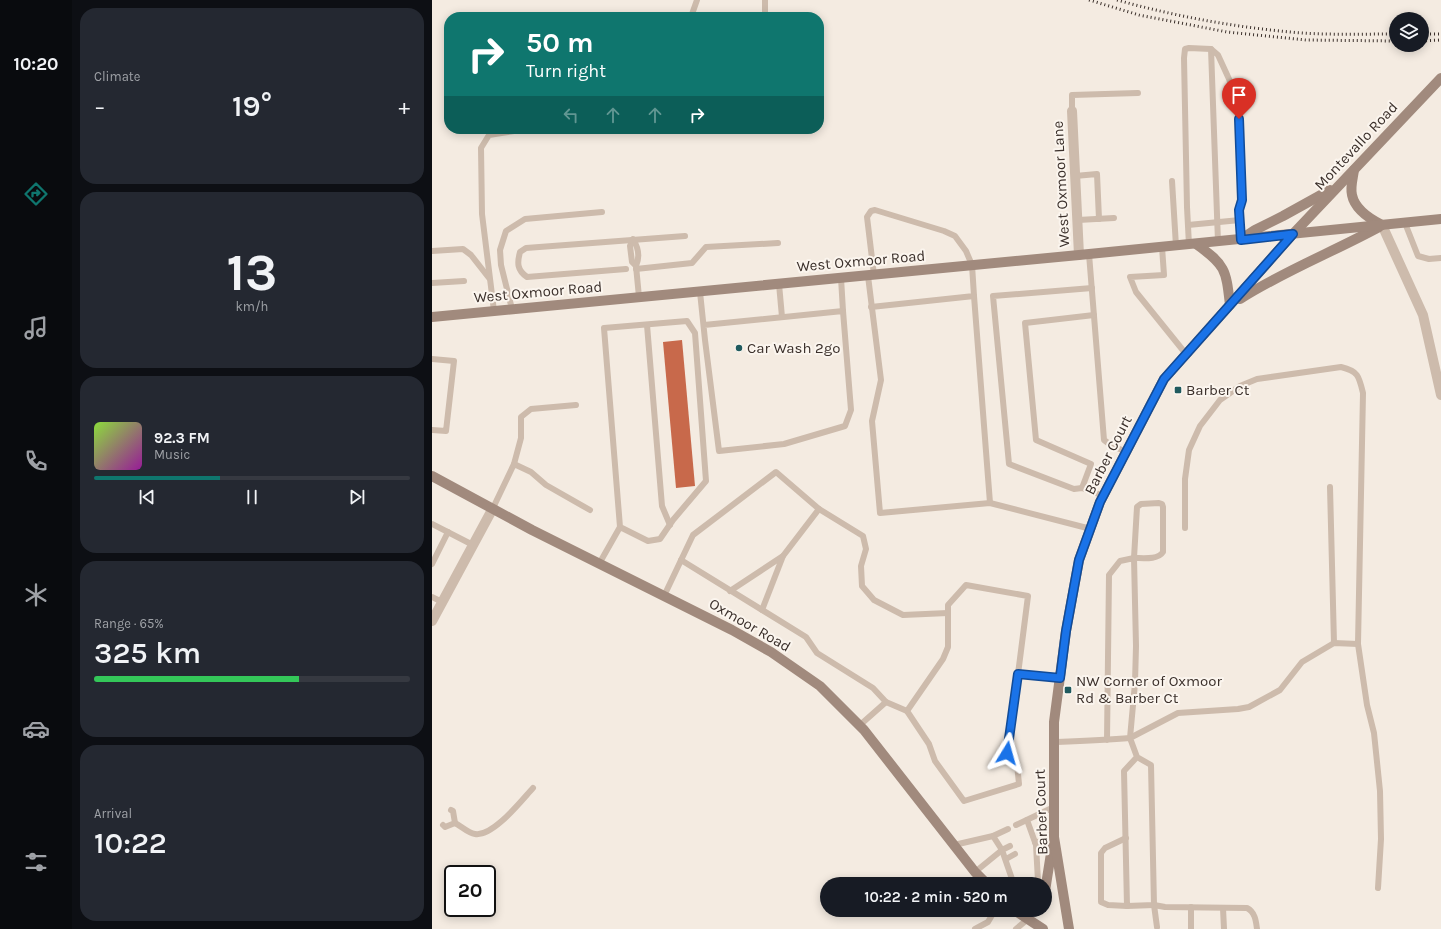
<!DOCTYPE html>
<meta charset="utf-8">
<style>
:root{--surface:#171b24;--page:#242831;--text:#f1f3f6;--muted:#9ea1a6;--line:#363941;--accent:#0f766e}
body{margin:0;font-family:Karla,sans-serif;background:var(--page);color:var(--text);height:100vh;display:flex;flex-direction:column;font-size:15px;white-space:nowrap}
*{box-sizing:border-box;margin:0}
p{font-size:13px;color:var(--muted)}
.icon{flex:none;width:22px;height:22px;fill:none;stroke:currentColor;stroke-width:2;stroke-linecap:round;stroke-linejoin:round}
.map{position:relative;flex:1;overflow:hidden}
.drawer{display:flex;flex-direction:column;gap:8px;padding:8px;background:#0d0f14;width:360px}
.drawer>*{flex:none}
.hud{position:absolute;left:12px;top:12px;width:380px;height:122px;border-radius:16px;box-shadow:0 2px 10px #0003;background:#0f766e;color:#fff;overflow:hidden}
.fabs{position:absolute;left:957px;top:12px;display:grid;gap:8px}
.fabs a{display:grid;place-items:center;width:40px;height:40px;border-radius:50%;background:var(--surface);box-shadow:0 2px 10px #0003;font-size:20px}
.speed{position:absolute;left:12px;top:865px;display:flex;gap:8px;font-size:20px;font-weight:700;text-align:center}
.speed>*{display:grid;place-content:center;width:52px;height:52px;border-radius:50%;background:var(--surface);box-shadow:0 2px 10px #0003;line-height:1}
.speed .limit{border:2px solid #111;border-radius:6px;background:#fff;color:#111}
.pin{position:absolute;display:grid;place-items:center;width:34px;height:34px;color:#fff;margin:-41px -17px;border-radius:50% 50% 50% 0;rotate:-45deg;box-shadow:0 0 4px #0007}
.pin .icon{rotate:45deg}
.me{position:absolute;width:44px;margin:-22px;rotate:8deg;stroke-linejoin:round;filter:drop-shadow(0 0 3px #0008)}
.turn{display:flex;align-items:center;gap:14px;height:84px;padding:0 16px;font-size:18px}
.turn .icon{width:52px;height:52px;stroke-width:2.5}
.turn b{display:block;font-size:28px;line-height:34px}
.lanes{display:flex;align-items:center;height:38px;padding:0 16px;background:#0003;justify-content:center;gap:20px;direction:ltr}
.lanes .off{opacity:.35}
.big{font-size:30px;font-weight:600;line-height:1.1}
.drawer .card{flex:1;display:flex;flex-direction:column;justify-content:center;gap:6px;min-width:0;padding:0 14px;border-radius:16px;background:var(--page)}
.drawer .dial{align-items:center;gap:0}
.dial b{font-size:52px;line-height:1}
.song{display:flex;align-items:center;gap:12px}
.cover{width:48px;height:48px;border-radius:6px;background:linear-gradient(135deg,hsl(90 70% 55%),hsl(300 70% 35%))}
.played{height:4px;border-radius:2px;background:linear-gradient(90deg,var(--accent) 40%,var(--line) 40%)}
.keys{display:flex;justify-content:space-around;direction:ltr}
.heat{display:flex;justify-content:space-between;align-items:center;font-size:22px;direction:ltr}
.charge{height:6px;border-radius:3px;background:linear-gradient(90deg,#34c759 65%,var(--line) 0)}
.trip{position:absolute;left:388px;top:877px;width:232px;height:40px;border-radius:20px;background:var(--surface);box-shadow:0 2px 10px #0003;font-weight:600;line-height:40px;text-align:center}
main{display:flex;flex:1;min-height:0}
.menu{display:flex;flex-direction:column;width:72px;justify-content:space-around;align-items:center;background:#090b0e;color:var(--muted)}
.menu .icon{width:28px;height:28px}
.menu .current{color:var(--accent)}
.menu b{font-size:18px;color:var(--text)}
.map>svg:first-child{display:block}
.building{fill:#c8694b}
.lines{fill:none;stroke-linecap:round;stroke-linejoin:round}
.lane{stroke:#cdbbac;stroke-width:6}
.street{stroke:#cdbbac;stroke-width:10}
.secondary{stroke:#a18a7d;stroke-width:10}
.rail{stroke:#3b302b;stroke-width:3;stroke-dasharray:1 3;stroke-linecap:butt}
.route-casing{stroke:#114b97;stroke-width:10}
.route{stroke:#1a73e8;stroke-width:7}
.poi-dot{fill:#1f5a5e;stroke:#fbf5ee;stroke-width:1.5}
.labels{text-anchor:middle;stroke-width:4;stroke-linejoin:round;paint-order:stroke}
.street-label{font-size:15px;fill:#3b302b;stroke:#fbf5ee}
.poi-label{font-size:15px;fill:#3b302b;stroke:#fbf5ee;text-anchor:start}
</style>
<main>
<nav class="menu">
<b>10:20</b>
<svg class="icon current" aria-label="directions" viewBox="0 0 24 24"><path d="M12 3l9 9-9 9-9-9zM9 14v-3h6M13 9l2 2-2 2"/></svg>
<svg class="icon" aria-label="music" viewBox="0 0 24 24"><path d="M9 18V5l10-2v13"/><circle cx="6" cy="18" r="3"/><circle cx="16" cy="16" r="3"/></svg>
<svg class="icon" aria-label="phone" viewBox="0 0 24 24"><path d="M5 4h4l2 5-3 2q2 4 5 5l2-3 5 2v4C11 20 4 13 5 4z"/></svg>
<svg class="icon" aria-label="climate" viewBox="0 0 24 24"><path d="M12 3v18M4 7l16 10M4 17L20 7"/></svg>
<svg class="icon" aria-label="car" viewBox="0 0 24 24"><path d="M5 17H2v-5l4-1 3-4h7l3 4 3 1v5h-3M9 17h6M6 11h13"/><circle cx="7" cy="17" r="2"/><circle cx="17" cy="17" r="2"/></svg>
<svg class="icon" aria-label="filters" viewBox="0 0 24 24"><path d="M4 7h16M4 17h16"/><circle cx="9" cy="7" r="2"/><circle cx="15" cy="17" r="2"/></svg>
</nav>
<section class="drawer">
<div class="card"><p>Climate</p>
<div class="heat"><a>−</a><b class="big">19°</b><a>+</a></div>
</div>
<div class="card dial"><b>13</b><p>km/h</p></div>
<div class="card">
<div class="song"><i class="cover"></i><div><b>92.3 FM</b><p>Music</p></div></div>
<div class="played"></div>
<div class="keys"><svg class="icon" aria-label="previous" viewBox="0 0 24 24"><path d="M18 5L8 12l10 7zM5 5v14"/></svg><svg class="icon" aria-label="pause" viewBox="0 0 24 24"><path d="M8 5v14M16 5v14"/></svg><svg class="icon" aria-label="next" viewBox="0 0 24 24"><path d="M6 5l10 7-10 7zM19 5v14"/></svg></div>
</div>
<div class="card"><p>Range · 65%</p><b class="big">325 km</b><div class="charge"></div></div>
<div class="card"><p>Arrival</p><b class="big">10:22</b></div>
</section>
<div class="map">
<svg width="1009" height="929" viewBox="0 0 1009 929">
<rect width="100%" height="100%" fill="#f4ebe1"/>
<path class="building" d="M250 340 263 486 244 488 231 342Z"/>
<g class="lines">
<g class="lane">
<path d="M333 0V17"/>
<path d="M259 17 265 0"/>
<path d="M779 49 786 242"/>
<path d="M640 111V95L706 93"/>
<path d="M643 176 665 174 667 219"/>
<path d="M740 181 744 246"/>
<path d="M646 220 682 218"/>
<path d="M973 223 986 256 997 259 1009 258"/>
<path d="M756 225 808 220"/>
<path d="M757 245 755 207 752 58 753 49 757 48 779 49 786 55 797 79 806 104 810 200 807 211 809 240"/>
<path d="M730 247 732 275 698 277 704 292 754 354"/>
<path d="M0 251 31 249 39 255 57 278"/>
<path d="M657 254 672 440 680 446 695 452"/>
<path d="M204 266 200 262 198 246 201 239C206 247 208 257 204 266L207 297"/>
<path d="M194 269 95 277C85 270 85 263 88 252L94 248 253 236"/>
<path d="M204 269 260 263 274 247 346 243"/>
<path d="M436 276 449 380 440 421 448 513 558 503 659 529"/>
<path d="M409 278 411 311"/>
<path d="M0 283 32 281"/>
<path d="M347 284 350 317"/>
<path d="M660 288 561 296 577 464 642 489 650 488 672 496"/>
<path d="M268 292 273 340 287 451 352 444 413 426 419 410 411 311 272 325"/>
<path d="M542 296 558 503"/>
<path d="M439 307 542 296 540 265 534 251 523 236 512 231 443 210 439 211 435 217 442 275"/>
<path d="M80 309 69 265 68 250 74 231 93 219 170 212"/>
<path d="M62 311 50 214 49 148 57 135 82 131 111 129"/>
<path d="M215 325 230 506 238 525"/>
<path d="M0 359 22 361 14 431 0 430"/>
<path d="M82 464 89 438V417L99 409 144 405"/>
<path d="M898 487 902 643"/>
<path d="M650 488 659 464 604 440 593 323 662 315"/>
<path d="M727 503 730 504 731 507V552C726 560 711 558 702 558L705 507 709 504Z"/>
<path d="M61 508 82 464 99 472 114 485 158 510"/>
<path d="M0 524 41 545"/>
<path d="M249 560 374 637 385 653 441 688 454 702"/>
<path d="M0 564 16 532"/>
<path d="M167 564 188 527 172 328 255 321 263 333 274 481 241 520 228 539 216 541 188 527"/>
<path d="M298 591 351 556 387 509"/>
<path d="M232 596 261 535 344 472 387 509 431 536 434 549 429 566 430 586 442 600 471 615 516 613"/>
<path d="M0 597 10 602"/>
<path d="M330 610 351 556"/>
<path d="M926 644 935 705 942 733 948 791 949 839 946 888"/>
<path d="M586 674 596 596 534 585 516 605V647L511 659 475 711 497 744 503 761 532 801 587 784 585 764 575 753 586 674 628 678"/>
<path d="M428 725 454 702 475 711"/>
<path d="M622 742C647 741 673 740 698 738L703 683 704 646 702 558 688 561 677 575 675 740"/>
<path d="M705 757 692 771 695 906 722 905 719 765 705 757 698 738 746 713 806 709 817 707 848 690 870 662 902 643 926 644 931 393C927 376 926 371 909 367L825 379 808 386 788 400 768 426 757 450 753 479V528"/>
<path d="M595 820 604 845 606 881 615 884"/>
<path d="M23 823C29 826 36 833 43 834 61 837 89 801 101 788"/>
<path d="M11 825 13 827 23 823 21 811 19 810"/>
<path d="M584 825 622 807"/>
<path d="M694 838 673 848 669 853V902L676 905 695 906"/>
<path d="M603 842 621 841"/>
<path d="M522 845 561 836 576 829"/>
<path d="M574 859 583 854"/>
<path d="M543 872 570 850 561 836"/>
<path d="M577 884 580 879 570 850 578 846"/>
<path d="M759 907V929"/>
<path d="M791 908 792 929"/>
<path d="M725 927 722 905 733 907 815 908C823 912 824 921 825 929"/>
<path d="M543 929 556 922 563 910"/>
<path d="M584 929 596 919"/>
</g>
<g class="street">
<path d="M640 111 647 255"/>
<path d="M950 225 991 315 1009 395"/>
<path d="M0 621 61 508"/>
</g>
<g class="secondary">
<path d="M922 170C921 178 918 187 920 195 923 210 938 219 950 225"/>
<path d="M811 238 823 230 851 216 898 190"/>
<path d="M764 244C794 265 794 270 798 305"/>
<path d="M808 299C852 271 901 252 947 227"/>
<path d="M0 317 647 255 1009 219"/>
<path d="M0 476 100 530 300 630 339 652 388 686 432 730 543 872 555 884"/>
<path d="M613 891 620 847"/>
<path d="M582 910 611 929"/>
<path d="M637 929 622 837V722L634 631 647 560 668 502 732 379 861 234 1009 78"/>
</g>
<g class="rail">
<path d="M657 0 707 15 795 32 874 40 964 41"/>
<path d="M685 0C746 17 807 28 870 33 901 35 933 34 964 34"/>
<path d="M990 34H1009"/>
<path d="M990 41 1009 40"/>
</g>
</g>
<g class="lines">
<g class="route-casing">
<path id="route" d="M575 753 586 674 628 678 634 631 647 560 668 502 732 379 861 234 809 240 807 210 810 200 807 119"/>
</g>
<use href="#route" class="route"/>
</g>
<g class="poi-dot">
<circle cx="307" cy="348" r="4"/>
<rect x="742" y="386" width="8" height="8" rx="2"/>
<rect x="632" y="686" width="8" height="8" rx="2"/>
</g>
<g class="labels">
<g class="street-label">
<text transform="translate(924 146) rotate(-47)" y="5">Montevallo Road</text>
<text transform="translate(629 184) rotate(-93)" y="5">West Oxmoor Lane</text>
<text transform="translate(429 261) rotate(-5)" y="5">West Oxmoor Road</text>
<text transform="translate(106 292) rotate(-5)" y="5">West Oxmoor Road</text>
<text transform="translate(676 455) rotate(-63)" y="5">Barber Court</text>
<text transform="translate(318 625) rotate(30)" y="5">Oxmoor Road</text>
<text transform="translate(609 812) rotate(-92)" y="5">Barber Court</text>
</g>
<g class="poi-label">
<text x="315" y="353">Car Wash 2go</text>
<text x="754" y="395">Barber Ct</text>
<text x="644" y="686">NW Corner of Oxmoor<tspan x="644" dy="17">Rd &amp; Barber Ct</tspan></text>
</g>
</g>
</svg>
<div class="fabs">
<a><svg class="icon" aria-label="layers" viewBox="0 0 24 24"><path d="M12 4l9 5-9 5-9-5zM3 14l9 5 9-5"/></svg></a>
</div>
<div class="speed"><div class="limit">20</div></div>
<div class="pin" style="left:807px;top:119px;background:#d93025"><svg class="icon" aria-label="arrive" viewBox="0 0 24 24"><path d="M6 21V4h12l-3 4 3 4H6"/></svg></div>
<svg class="me" style="left:575px;top:753px" viewBox="-20 -20 40 40"><path d="M0-17L14 15 0 8-14 15z" fill="#1a73e8" stroke="#fff" stroke-width="4"/></svg>
<div class="trip">10:22 · 2 min · 520 m</div>
<div class="hud">
<div class="turn"><svg class="icon" aria-label="right" viewBox="0 0 24 24"><path d="M7 20v-9h11M14 6l5 5-5 5"/></svg><div><b>50 m</b>Turn right</div></div>
<div class="lanes"><svg class="icon off" aria-label="left" viewBox="0 0 24 24"><path d="M17 20v-9H6M10 6l-5 5 5 5"/></svg><svg class="icon off" aria-label="ahead" viewBox="0 0 24 24"><path d="M12 20V5M6 11l6-6 6 6"/></svg><svg class="icon off" aria-label="ahead" viewBox="0 0 24 24"><path d="M12 20V5M6 11l6-6 6 6"/></svg><svg class="icon" aria-label="right" viewBox="0 0 24 24"><path d="M7 20v-9h11M14 6l5 5-5 5"/></svg></div>
</div>
</div>
</main>
